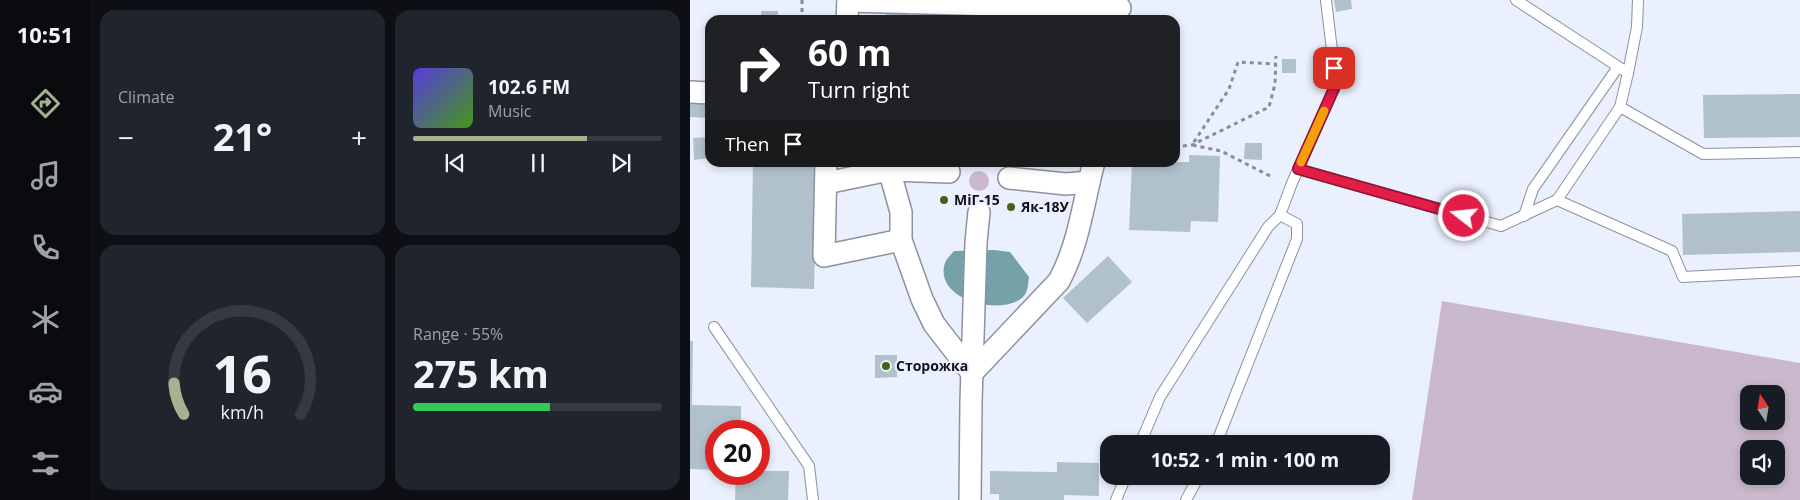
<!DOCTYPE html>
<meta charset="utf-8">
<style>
:root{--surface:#171b24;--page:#20242c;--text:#f1f3f6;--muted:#9ea1a6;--line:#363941;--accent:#a4b28f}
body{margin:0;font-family:"Open Sans",sans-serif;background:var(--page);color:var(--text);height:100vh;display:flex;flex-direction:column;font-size:19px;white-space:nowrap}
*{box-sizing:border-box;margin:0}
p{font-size:16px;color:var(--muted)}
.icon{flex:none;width:28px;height:28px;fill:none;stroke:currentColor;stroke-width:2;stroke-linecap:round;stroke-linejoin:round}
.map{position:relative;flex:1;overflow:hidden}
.details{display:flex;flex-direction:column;gap:10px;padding:10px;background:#0d0f14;width:600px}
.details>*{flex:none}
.banner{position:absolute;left:15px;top:15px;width:475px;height:152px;border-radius:15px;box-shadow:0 2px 8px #0003;background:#202124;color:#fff;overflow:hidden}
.needle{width:32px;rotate:348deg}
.controls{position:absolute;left:1050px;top:385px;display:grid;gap:10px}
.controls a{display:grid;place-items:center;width:45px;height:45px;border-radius:10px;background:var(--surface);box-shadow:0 2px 8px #0003;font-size:25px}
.speed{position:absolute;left:15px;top:420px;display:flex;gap:10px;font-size:25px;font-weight:700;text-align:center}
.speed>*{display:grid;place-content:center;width:65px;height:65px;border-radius:50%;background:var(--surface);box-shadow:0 2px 8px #0003;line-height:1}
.speed .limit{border:8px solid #d22;background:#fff;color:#111}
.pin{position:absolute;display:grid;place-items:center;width:42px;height:42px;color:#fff;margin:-21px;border-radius:10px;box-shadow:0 2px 8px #0006}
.me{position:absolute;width:55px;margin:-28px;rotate:286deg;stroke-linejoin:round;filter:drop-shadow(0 0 4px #0008)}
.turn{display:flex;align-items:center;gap:18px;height:105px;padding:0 20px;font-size:22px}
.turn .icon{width:65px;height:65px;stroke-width:2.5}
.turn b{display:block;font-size:35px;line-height:42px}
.then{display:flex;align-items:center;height:48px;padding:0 20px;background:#0003;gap:10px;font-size:19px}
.big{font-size:38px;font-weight:700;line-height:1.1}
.details .card{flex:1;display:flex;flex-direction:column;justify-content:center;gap:8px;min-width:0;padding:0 18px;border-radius:15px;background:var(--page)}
.details .dial{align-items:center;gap:0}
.dial svg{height:130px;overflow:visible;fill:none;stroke:var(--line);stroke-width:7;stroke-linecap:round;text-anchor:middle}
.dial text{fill:var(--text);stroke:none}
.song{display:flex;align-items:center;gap:15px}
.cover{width:60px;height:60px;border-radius:8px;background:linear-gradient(135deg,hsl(250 70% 55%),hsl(100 70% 35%))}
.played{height:5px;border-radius:2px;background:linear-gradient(90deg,var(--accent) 70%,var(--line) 70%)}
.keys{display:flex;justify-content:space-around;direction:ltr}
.heat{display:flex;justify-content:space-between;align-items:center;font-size:28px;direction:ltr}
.charge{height:8px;border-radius:4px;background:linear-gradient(90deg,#34c759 55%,var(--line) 0)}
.details .tiles{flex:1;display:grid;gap:10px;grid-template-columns:repeat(2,1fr)}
.trip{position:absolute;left:410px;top:435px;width:290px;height:50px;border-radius:15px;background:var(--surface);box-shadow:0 2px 8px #0003;font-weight:700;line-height:50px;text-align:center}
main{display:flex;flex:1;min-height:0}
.tab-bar{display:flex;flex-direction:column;width:90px;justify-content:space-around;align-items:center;background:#090b0e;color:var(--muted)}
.tab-bar .icon{width:35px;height:35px}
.tab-bar .selected{color:var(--accent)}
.tab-bar b{font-size:22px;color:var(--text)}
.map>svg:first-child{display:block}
.green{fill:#cab9cc;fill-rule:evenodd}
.water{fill:#75a1a9}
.building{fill:#b1c1cc}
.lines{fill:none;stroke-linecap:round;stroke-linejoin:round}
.lane-casing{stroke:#8b92a0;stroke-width:12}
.street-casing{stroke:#8b92a0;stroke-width:24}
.path{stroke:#888d96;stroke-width:3;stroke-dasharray:4 4;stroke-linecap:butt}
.lane{stroke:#fff;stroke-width:10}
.street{stroke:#fff;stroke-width:21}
.route-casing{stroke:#92132f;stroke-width:12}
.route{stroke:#e11d48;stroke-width:9}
.slow{stroke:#f59e0b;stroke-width:9}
.poi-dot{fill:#476212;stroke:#eaf0fd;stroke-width:2}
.labels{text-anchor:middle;stroke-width:4.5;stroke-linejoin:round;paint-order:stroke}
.poi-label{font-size:14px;font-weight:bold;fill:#0e1116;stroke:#eaf0fd;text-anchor:start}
</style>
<main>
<nav class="tab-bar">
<b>10:51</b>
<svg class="icon selected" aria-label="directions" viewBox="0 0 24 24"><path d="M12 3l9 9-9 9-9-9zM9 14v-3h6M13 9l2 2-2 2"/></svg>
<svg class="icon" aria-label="music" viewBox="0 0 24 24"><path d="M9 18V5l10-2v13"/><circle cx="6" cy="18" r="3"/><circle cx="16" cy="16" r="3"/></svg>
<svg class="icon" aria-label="phone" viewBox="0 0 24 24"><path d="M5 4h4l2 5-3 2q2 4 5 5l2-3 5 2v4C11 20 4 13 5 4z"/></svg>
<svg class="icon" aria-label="climate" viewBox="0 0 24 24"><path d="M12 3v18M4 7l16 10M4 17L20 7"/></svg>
<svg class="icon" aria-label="car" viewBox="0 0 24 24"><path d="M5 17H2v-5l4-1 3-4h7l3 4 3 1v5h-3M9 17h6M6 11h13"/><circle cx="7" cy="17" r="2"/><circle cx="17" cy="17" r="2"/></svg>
<svg class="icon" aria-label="filters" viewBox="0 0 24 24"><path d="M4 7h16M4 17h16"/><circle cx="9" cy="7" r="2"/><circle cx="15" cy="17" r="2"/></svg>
</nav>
<section class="details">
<div class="tiles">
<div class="card"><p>Climate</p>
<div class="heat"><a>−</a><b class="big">21°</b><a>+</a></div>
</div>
<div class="card">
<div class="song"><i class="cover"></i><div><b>102.6 FM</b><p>Music</p></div></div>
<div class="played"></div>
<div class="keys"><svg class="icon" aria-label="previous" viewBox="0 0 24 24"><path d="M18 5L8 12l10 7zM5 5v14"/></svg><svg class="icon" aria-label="pause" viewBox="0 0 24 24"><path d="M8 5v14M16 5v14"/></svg><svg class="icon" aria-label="next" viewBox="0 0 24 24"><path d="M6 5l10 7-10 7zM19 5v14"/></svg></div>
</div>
<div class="card dial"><svg viewBox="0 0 100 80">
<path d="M14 69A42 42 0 1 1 86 69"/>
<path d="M14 69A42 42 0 0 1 8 50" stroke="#a4b28f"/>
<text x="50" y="56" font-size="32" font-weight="700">16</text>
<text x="50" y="72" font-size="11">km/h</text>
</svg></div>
<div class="card"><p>Range · 55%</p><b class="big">275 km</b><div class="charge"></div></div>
</div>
</section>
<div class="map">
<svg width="1110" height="500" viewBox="0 0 1110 500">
<rect width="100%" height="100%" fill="#eaf0fd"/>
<g class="green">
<circle cx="289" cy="181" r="10"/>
<path d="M752 301 1110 363V500H722ZM1059 394H1086V421H1059ZM1059 449H1086V476H1059Z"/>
</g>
<path class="water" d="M304 250 320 252 339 277C338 285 338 293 332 298 310 316 243 300 255 263 256 259 261 255 264 251Z"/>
<g class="building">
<path d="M644 0H661L662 9 646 12Z"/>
<rect x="71" y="11" width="17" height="9"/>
<rect x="196" y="13" width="22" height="7"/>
<rect x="365" y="16" width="21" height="4"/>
<rect x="592" y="59" width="14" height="14"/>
<path d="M1110 94V137L1014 138 1013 95Z"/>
<path d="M0 100 20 101V118L0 117Z"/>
<path d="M20 137V158L4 160 3 138Z"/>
<path d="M555 143H572V160L554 159Z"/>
<path d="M499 155 530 156 528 222 501 221 500 232 439 230 442 162H499Z"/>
<path d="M63 162H127L124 289 61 287Z"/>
<path d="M1110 211V252L993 255 992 214Z"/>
<path d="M418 256 442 282 397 323 373 298Z"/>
<path d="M0 341H3L2 405 51 406V431H26V470L0 469Z"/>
<path d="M185 355H207V377L185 378Z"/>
<path d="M367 462 409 463V496L374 495V500H309V494H300V471L367 472Z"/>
<path d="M69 471H99L98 500H45L46 474H69Z"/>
</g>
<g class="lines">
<g class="lane-casing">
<g id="lane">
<path d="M826 0 938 73 947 27 948 0"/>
<path d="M938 73 930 107 1013 154 1110 152"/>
<path d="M608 169 811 226 867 200 930 107"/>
<path d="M867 200 982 251 993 277 1110 271"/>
<path d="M834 216 843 189 928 67"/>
<path d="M24 327 119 466 123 500"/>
<path d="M450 444 470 397 578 227 590 215 602 183 646 84 636 0"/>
<path d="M526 444 607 239V224L590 215"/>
<path d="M426 500 436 476"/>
<path d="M496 500 509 476"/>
</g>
</g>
<g class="street-casing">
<g id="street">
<path d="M158 1 430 8"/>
<path d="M157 20 158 0"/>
<path d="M0 92 20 93"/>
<path d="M136 162 134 256 211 240"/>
<path d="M197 162 211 212V240L232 299 244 324 282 373 369 281C389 244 393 203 404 162"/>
<path d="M319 178 376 184 399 182"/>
<path d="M136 183 199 170 259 172"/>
<path d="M280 500 281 402 286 242 289 212"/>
</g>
</g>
<g class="path">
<path d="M112 20V0"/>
<path d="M485 147 502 145 579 107 585 84 586 56"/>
<path d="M580 176 531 151 502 145 539 89 548 62 585 64"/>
<path d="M218 369 256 371"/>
</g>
<use href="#lane" class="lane"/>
<use href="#street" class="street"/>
</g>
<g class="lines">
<g class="route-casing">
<path id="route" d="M644 68 646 84 608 169 774 216"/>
</g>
<use href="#route" class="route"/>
<path class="slow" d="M611 162 634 111"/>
</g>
<g class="poi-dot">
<circle cx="254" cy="200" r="5"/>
<circle cx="321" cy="207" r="5"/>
<circle cx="196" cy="366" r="5"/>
</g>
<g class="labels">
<g class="poi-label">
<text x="264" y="205">МіГ-15</text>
<text x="331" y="212">Як-18У</text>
<text x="206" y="371">Сторожка</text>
</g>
</g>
</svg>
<div class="controls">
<a><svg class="needle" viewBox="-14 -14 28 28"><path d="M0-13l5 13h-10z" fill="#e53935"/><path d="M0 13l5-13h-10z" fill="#9ea1a6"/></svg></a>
<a><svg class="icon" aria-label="sound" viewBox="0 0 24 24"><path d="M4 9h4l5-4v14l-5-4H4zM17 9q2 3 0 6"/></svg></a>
</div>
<div class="speed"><div class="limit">20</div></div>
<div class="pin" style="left:644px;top:68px;background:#d93025"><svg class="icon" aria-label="arrive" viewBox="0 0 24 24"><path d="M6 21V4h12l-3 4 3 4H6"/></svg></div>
<svg class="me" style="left:774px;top:216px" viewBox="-20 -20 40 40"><circle r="17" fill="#e11d48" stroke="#fff" stroke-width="3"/><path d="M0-11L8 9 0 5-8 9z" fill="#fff"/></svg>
<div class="trip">10:52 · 1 min · 100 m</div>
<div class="banner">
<div class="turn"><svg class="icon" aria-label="right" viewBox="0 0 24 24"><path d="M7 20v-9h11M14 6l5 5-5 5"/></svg><div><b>60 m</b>Turn right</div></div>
<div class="then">Then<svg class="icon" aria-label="arrive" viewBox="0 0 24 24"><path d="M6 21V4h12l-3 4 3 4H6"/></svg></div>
</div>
</div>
</main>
